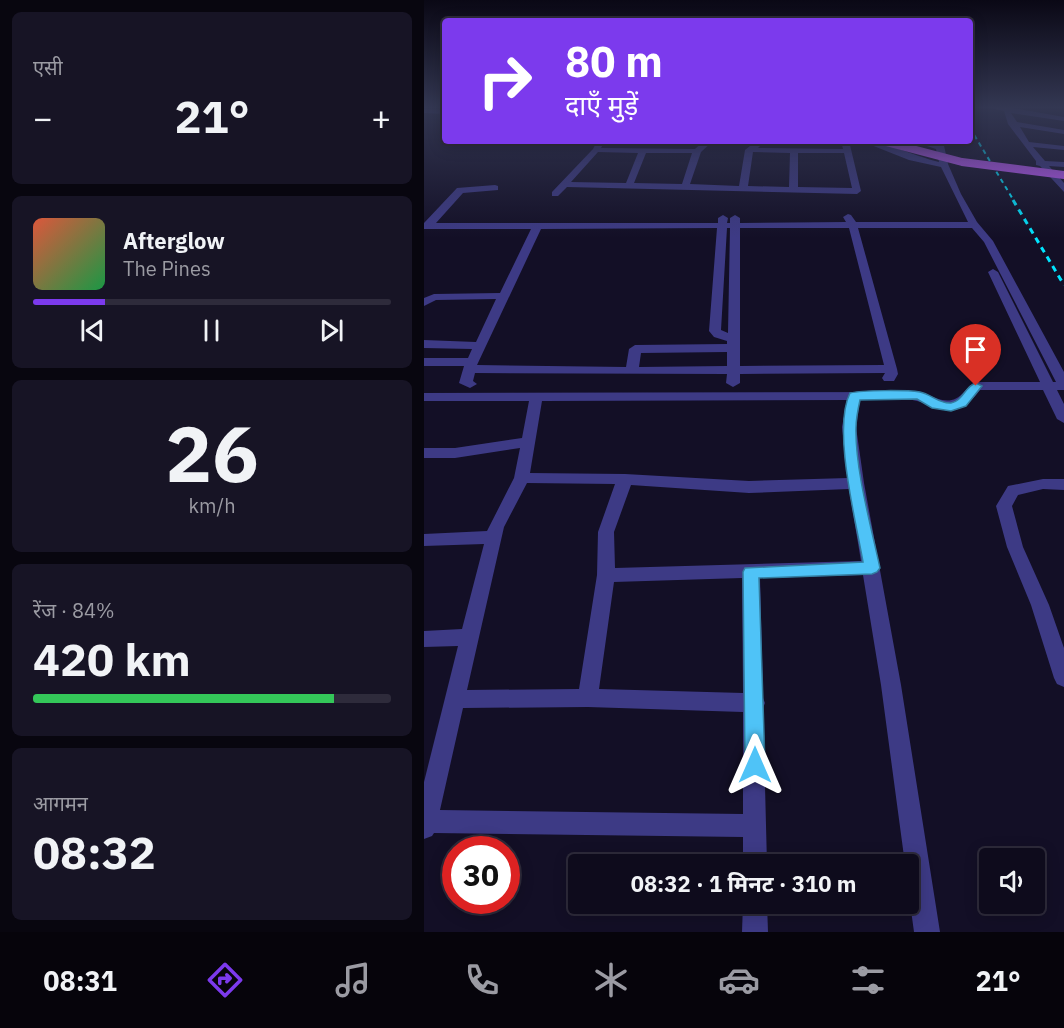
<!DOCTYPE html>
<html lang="hi">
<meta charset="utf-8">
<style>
:root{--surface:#0e0b1c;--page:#171425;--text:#f1f3f6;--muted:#9b9ba3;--line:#2e2b3b;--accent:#7c3aed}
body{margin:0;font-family:"IBM Plex Sans","Noto Sans Devanagari",sans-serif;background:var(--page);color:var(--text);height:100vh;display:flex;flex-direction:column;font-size:22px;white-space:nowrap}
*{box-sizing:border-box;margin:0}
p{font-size:20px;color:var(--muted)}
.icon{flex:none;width:33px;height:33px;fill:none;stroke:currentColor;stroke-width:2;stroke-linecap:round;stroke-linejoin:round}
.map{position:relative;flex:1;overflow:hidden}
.side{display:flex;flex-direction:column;gap:12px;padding:12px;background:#08060f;width:424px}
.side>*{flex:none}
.hud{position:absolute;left:18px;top:18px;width:531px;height:126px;border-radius:6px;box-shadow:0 3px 15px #0003,0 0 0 2px var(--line);background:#7c3aed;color:#fff;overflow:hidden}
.controls{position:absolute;left:555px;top:848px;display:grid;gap:12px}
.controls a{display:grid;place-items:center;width:66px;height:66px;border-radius:6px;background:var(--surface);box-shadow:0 3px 15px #0003,0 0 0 2px var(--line);font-size:30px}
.speed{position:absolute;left:18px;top:836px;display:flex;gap:12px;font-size:30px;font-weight:700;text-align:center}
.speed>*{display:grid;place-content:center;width:78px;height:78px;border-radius:50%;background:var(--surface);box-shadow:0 3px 15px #0003,0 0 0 2px var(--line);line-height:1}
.speed .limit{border:9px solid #d22;background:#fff;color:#111}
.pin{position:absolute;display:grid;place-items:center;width:51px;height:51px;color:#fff;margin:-62px -26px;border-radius:50% 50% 50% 0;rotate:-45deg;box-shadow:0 0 6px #0007}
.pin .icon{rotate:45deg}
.me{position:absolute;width:66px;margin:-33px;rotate:0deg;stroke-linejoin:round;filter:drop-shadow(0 0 4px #0008)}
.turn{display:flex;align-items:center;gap:21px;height:126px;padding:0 24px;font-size:27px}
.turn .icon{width:78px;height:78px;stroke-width:2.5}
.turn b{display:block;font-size:42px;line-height:51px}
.big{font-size:45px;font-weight:700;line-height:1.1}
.side .card{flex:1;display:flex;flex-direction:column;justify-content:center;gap:9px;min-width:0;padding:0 21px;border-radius:9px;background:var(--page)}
.side .dial{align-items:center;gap:0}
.dial b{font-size:78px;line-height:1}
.song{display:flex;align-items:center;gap:18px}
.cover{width:72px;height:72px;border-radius:9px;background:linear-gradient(135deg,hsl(10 70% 55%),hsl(140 70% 35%))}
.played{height:6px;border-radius:3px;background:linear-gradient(90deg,var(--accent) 20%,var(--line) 20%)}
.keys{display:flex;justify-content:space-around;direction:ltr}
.heat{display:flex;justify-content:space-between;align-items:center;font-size:33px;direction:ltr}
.charge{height:9px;border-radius:4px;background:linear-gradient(90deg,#34c759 84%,var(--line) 0)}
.trip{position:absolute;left:144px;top:854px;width:351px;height:60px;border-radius:6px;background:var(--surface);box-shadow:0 3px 15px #0003,0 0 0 2px var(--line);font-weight:700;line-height:60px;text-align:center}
.dock{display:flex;height:96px;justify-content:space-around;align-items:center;background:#06040b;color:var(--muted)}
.dock .icon{width:42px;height:42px}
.dock .selected{color:var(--accent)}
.dock b{font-size:27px;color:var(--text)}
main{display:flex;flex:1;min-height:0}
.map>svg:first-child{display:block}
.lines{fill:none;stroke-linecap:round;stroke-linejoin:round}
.minor{fill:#3d3a85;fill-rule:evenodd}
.rail-far1{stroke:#00e5ff;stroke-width:2;stroke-dasharray:4.5 4;stroke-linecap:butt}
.rail{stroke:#00e5ff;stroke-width:3;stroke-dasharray:6 5;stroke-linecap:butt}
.major-bridge{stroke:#c25bff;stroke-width:8}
.route{fill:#4fc3f7;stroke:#337fa1;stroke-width:1.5}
</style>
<main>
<section class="side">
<div class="card"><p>एसी</p>
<div class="heat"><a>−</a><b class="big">21°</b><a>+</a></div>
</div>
<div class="card">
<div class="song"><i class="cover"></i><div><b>Afterglow</b><p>The Pines</p></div></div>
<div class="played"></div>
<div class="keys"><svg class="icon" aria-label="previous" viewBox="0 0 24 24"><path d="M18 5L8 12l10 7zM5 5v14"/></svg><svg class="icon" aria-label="pause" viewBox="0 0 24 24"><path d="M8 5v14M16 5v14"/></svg><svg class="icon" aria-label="next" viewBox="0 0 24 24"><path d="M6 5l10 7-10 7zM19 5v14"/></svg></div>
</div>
<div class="card dial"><b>26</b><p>km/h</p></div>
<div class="card"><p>रेंज · 84%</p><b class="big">420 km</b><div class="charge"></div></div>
<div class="card"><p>आगमन</p><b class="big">08:32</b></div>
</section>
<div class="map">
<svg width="640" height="932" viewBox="0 0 640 932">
<rect width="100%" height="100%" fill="#130f26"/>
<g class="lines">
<g class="minor">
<path d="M563 107H583L640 117V121L587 113 593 122 640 130V134L596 127 605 142 640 146V150L609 147 621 161 640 162V167L625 166 640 183V192L616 166 612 165V161L584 124 580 111Z"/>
<path d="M0 109 21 110V114L0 113Z"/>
<path d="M173 141H181L177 148 271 149 280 141H289L277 152 266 184 315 186 321 150 331 142 338 144 334 148 419 149 417 141H425L437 191 433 194 143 187 134 196H128V192L169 149ZM174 152 214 153 202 183 147 182ZM329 152 366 153 365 187 324 186ZM222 153H268L258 184 210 183ZM374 153H420L428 188 374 187Z"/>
<path d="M437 141C461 141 490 156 515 162L512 149 488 141 511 144V141H519L524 164 537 194 553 222 569 241 640 372V390H633L640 404V423L633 419 619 390H556C532 421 523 409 493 401 479 397 452 400 436 400L432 427 440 483 477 685 516 932H490L484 888V864H481L457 685 439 575 336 578 339 698 341 703 339 708 343 864H319V837L10 833 8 836 0 839V782L34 646 0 647V631L38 629 60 544 0 546V534L63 531 90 478 96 448 31 458H0V448H31L98 438 105 401H0V393L495 392C514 397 525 409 541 391 545 387 546 384 552 382H616L564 272 569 269 574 272 629 382H632L560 242 548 228H434L473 369 474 374 470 381H460L458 378 461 373 316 374V383L309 387 302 383 303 374 51 373 49 381 53 384 46 388 35 383 40 366H0V358H44L48 349 0 348V340L52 342 72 299 12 300 0 306V298L10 294 76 293 107 229H0V223L33 188 71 185 74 186V190L39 193 12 223H294V218L299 215 304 218 303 223H306V218L311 215 316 218V223L422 222 419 217 424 214 427 215 432 222H544L517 167 485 160ZM293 228 285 331 290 337 303 341V344L211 345 205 349 202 367 53 365 117 229ZM303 228H306L304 333 297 330ZM316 228H425L460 365 316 366ZM303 352V366L215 367 217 353ZM423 400 418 427 424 478 325 481 201 474 106 473 118 401ZM103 483 191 484 174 532 173 575 155 689 43 690 80 527ZM207 485 325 493 425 489 437 561 191 568 190 532ZM318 578 319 693 175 689 190 582ZM164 707 319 712V814L16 810 39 708Z"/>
<path d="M619 479H640V490L619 489 594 495 588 506 599 547 625 605 640 648V687L633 684 630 678 607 605 583 547 572 506 584 486Z"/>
<path d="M319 903H343L344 932H318Z"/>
</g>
<path class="rail-far1" d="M546 128 590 201"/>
<path class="rail" d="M589 200 640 285"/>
<path class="major-bridge" d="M458 141 538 162 640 175"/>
</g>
<linearGradient id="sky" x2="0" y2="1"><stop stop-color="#0a0815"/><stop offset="0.45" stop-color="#333752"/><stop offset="1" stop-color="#333752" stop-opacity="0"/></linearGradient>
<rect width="640" height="238" fill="url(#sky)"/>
<path class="route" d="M552 383 558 386 542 406 527 411 508 408 493 399 436 400C434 409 432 419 432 428 431 469 447 526 456 568L453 572 448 574 335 578 341 765 338 771 331 774 324 771 321 765 319 572 321 568 439 562C432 521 408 429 426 393 439 390 483 390 496 392 507 394 515 404 527 403 539 401 541 386 552 383Z"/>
</svg>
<div class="controls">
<a><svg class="icon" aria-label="sound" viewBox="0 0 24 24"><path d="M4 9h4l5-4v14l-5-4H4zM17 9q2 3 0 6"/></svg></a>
</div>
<div class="speed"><div class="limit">30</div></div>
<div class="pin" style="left:552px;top:386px;background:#d93025"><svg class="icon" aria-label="arrive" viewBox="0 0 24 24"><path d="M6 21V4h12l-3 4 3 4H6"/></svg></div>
<svg class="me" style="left:331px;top:765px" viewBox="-20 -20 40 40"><path d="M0-17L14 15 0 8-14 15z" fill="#4fc3f7" stroke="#fff" stroke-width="4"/></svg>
<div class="trip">08:32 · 1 मिनट · 310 m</div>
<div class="hud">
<div class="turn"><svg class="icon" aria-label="right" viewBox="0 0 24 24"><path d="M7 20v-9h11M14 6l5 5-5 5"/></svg><div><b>80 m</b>दाएँ मुड़ें</div></div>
</div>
</div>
</main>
<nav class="dock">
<b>08:31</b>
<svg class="icon selected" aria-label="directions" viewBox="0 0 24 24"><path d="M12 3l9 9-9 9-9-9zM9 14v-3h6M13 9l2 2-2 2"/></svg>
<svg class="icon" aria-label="music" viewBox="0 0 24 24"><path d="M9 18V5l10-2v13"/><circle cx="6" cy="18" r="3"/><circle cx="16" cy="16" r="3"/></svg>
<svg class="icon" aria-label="phone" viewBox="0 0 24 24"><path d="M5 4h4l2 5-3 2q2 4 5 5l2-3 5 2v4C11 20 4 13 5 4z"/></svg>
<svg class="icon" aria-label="climate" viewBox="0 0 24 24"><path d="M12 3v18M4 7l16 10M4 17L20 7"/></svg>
<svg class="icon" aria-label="car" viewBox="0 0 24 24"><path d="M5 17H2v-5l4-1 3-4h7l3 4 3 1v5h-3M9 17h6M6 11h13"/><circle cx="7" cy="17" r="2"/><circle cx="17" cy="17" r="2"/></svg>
<svg class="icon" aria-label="filters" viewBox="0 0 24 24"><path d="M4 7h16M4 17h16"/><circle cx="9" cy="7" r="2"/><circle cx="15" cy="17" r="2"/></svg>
<b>21°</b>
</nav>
